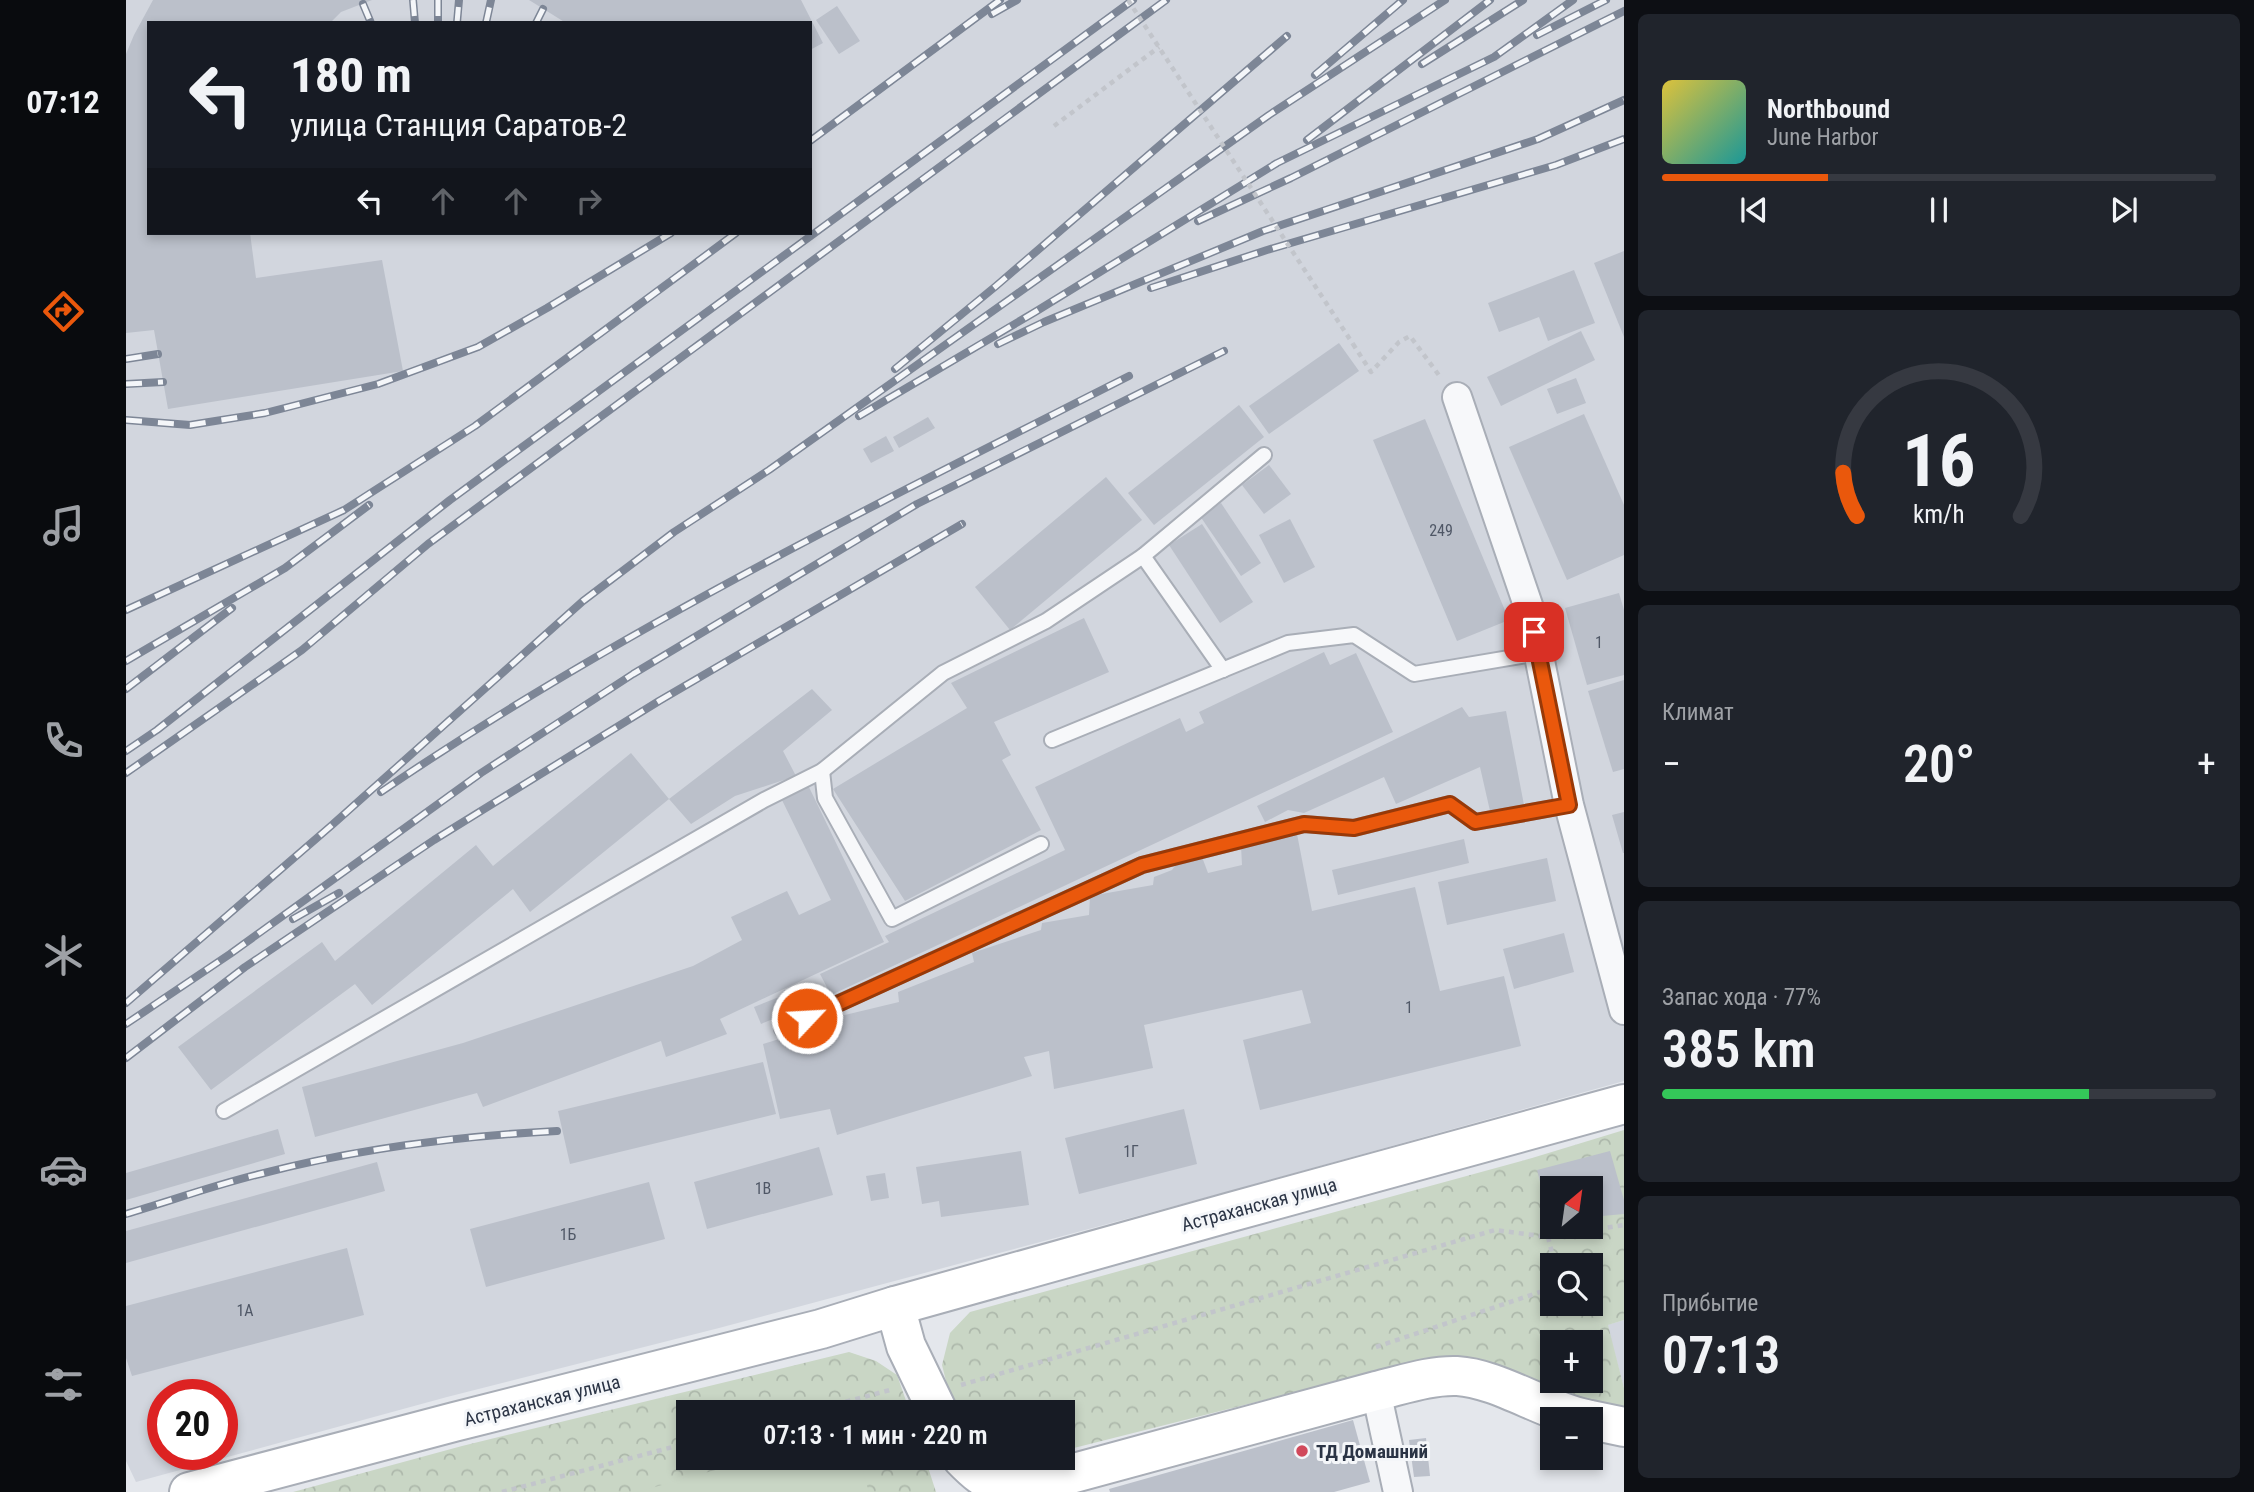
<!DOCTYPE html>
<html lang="ru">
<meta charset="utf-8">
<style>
:root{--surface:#171b24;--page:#20242c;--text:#f1f3f6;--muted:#9ea1a6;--line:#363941;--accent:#ea580c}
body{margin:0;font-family:"Roboto Condensed",sans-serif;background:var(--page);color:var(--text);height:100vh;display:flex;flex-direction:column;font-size:26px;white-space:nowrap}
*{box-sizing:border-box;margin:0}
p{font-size:23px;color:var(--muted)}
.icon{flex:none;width:38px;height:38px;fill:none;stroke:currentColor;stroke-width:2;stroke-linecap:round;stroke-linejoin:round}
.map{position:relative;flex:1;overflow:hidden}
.sheet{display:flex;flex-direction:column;gap:14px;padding:14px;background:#0d0f14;width:630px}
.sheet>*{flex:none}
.top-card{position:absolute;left:21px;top:21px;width:665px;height:214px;border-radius:0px;box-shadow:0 4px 10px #0003;background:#171b24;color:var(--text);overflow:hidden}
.needle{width:46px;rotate:29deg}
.fabs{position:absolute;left:1414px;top:1176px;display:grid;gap:14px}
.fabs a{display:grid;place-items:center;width:63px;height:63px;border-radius:0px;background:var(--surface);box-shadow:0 4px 10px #0003;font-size:35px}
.speed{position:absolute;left:21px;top:1379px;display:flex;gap:14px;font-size:35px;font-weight:700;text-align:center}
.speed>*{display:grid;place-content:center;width:91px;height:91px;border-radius:50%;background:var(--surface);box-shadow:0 4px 10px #0003;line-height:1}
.speed .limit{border:10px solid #d22;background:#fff;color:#111}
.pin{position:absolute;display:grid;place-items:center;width:60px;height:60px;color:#fff;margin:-30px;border-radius:14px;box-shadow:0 4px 10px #0006}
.me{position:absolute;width:77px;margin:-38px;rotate:65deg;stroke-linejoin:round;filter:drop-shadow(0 0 5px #0008)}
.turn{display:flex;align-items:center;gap:24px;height:147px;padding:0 28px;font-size:32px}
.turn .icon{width:91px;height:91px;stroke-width:2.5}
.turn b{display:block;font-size:49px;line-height:60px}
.lanes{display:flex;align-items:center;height:66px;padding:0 28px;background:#0003;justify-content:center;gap:35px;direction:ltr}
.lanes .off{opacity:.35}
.big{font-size:52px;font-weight:600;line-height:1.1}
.sheet .tile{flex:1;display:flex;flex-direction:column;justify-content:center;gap:10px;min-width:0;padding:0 24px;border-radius:10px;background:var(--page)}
.sheet .dial{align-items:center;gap:0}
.dial svg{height:182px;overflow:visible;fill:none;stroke:var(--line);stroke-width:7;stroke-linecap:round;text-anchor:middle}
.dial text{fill:var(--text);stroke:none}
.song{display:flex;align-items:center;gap:21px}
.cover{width:84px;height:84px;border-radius:10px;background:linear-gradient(135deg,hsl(50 70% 55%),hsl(180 70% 35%))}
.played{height:7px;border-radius:4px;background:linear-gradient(90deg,var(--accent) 30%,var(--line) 30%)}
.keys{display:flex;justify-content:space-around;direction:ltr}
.heat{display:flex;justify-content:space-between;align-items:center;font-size:38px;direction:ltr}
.charge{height:10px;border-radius:5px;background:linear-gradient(90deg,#34c759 77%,var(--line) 0)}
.trip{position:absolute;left:550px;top:1400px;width:399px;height:70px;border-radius:0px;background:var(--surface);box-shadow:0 4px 10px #0003;font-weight:600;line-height:70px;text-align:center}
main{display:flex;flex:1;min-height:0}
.tabs{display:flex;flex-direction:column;width:126px;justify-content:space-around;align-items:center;background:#090b0e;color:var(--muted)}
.tabs .icon{width:49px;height:49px}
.tabs .active{color:var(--accent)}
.tabs b{font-size:32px;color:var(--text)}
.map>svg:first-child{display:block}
.built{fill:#d2d6de;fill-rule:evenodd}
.park{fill:url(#park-crowns);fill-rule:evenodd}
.garden{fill:#c9d6c5}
.building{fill:#bbc0ca}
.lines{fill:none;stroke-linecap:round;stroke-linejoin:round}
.lane-casing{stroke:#a9aeb7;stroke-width:18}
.street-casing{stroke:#a9aeb7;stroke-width:32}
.secondary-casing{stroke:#a9aeb7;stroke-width:42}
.path{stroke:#c2c5cb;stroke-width:4.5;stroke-dasharray:5 5;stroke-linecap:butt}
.lane{stroke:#f7f8fa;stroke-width:14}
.street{stroke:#f7f8fa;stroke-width:28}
.secondary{stroke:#fff;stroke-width:38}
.rail-casing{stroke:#7d8696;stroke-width:8}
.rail{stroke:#f4f6f9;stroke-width:5;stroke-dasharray:16;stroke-linecap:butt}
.path-bridge{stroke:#c2c5cb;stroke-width:4.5;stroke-dasharray:5 5;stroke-linecap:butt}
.route-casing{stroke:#983908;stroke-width:18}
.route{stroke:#ea580c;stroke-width:12}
.poi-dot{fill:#d1495b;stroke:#f4f6f9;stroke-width:2.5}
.labels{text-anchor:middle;stroke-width:6;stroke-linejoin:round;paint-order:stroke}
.number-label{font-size:16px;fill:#4f5766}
.street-label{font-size:19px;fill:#2b3445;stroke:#f4f6f9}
.poi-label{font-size:19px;font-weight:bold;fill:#2b3445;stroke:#f4f6f9;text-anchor:start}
</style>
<main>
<nav class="tabs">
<b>07:12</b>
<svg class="icon active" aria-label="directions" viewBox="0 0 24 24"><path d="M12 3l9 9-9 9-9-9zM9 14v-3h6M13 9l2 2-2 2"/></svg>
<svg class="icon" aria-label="music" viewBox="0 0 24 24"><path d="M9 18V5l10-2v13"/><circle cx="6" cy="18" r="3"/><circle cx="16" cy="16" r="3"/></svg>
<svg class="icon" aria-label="phone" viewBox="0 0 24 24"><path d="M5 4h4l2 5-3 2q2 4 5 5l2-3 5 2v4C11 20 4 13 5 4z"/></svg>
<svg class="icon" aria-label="climate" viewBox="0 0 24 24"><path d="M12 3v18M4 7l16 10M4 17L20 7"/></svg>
<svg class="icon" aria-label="car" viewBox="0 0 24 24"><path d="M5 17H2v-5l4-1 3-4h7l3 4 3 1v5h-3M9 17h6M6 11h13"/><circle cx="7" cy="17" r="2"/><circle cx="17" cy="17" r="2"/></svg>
<svg class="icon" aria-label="filters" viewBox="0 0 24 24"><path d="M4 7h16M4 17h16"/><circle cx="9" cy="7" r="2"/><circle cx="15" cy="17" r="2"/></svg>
</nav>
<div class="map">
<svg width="1498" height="1492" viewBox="0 0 1498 1492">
<defs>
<pattern id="park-crowns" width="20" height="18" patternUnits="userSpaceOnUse" patternTransform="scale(1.75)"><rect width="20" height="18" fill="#c9d6c5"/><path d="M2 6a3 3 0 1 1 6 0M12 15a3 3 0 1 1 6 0" fill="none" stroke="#adb8ab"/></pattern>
</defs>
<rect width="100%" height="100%" fill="#e4e7ec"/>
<g class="built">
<path d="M0 0H1498V1081L1101 1192 593 1328 321 1397 10 1482 0 1461ZM23 23H684V233H23ZM37 1395H96V1454H37Z"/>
<path d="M1498 1320V1388L1481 1325Z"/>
</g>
<g class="park">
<path d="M1498 1130V1320L1482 1325 1498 1388V1408L1454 1398 1364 1365 1293 1361 936 1451V1412H835L822 1389 816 1365 824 1333 844 1312 1406 1158ZM1426 1188H1465V1227H1426ZM1426 1265H1465V1304H1426ZM1426 1342H1465V1381H1426Z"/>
<path d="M723 1352 750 1361 771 1375 784 1412H562V1458H799L810 1492H167L336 1446Z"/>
</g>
<path class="garden" d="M632 1458H733L743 1492H511Z"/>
<g class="building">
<path d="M27 0H246L215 12 204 23H23V233H124L130 278 256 260 277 371 42 409 28 330 0 333V54L8 35Z"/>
<path d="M403 0H675L697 43 684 50V23H440Z"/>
<path d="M711 6 734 41 713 54 690 20Z"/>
<path d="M1498 251V337L1468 263Z"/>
<path d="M1448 270 1469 323 1422 341 1413 317 1373 332 1362 303Z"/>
<path d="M1455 331 1469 360 1375 406 1361 377Z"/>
<path d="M1213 343 1233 371 1143 434 1123 406Z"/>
<path d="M1450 378 1460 403 1431 414 1421 389Z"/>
<path d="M1113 405 1138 437 1028 525 1002 493Z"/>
<path d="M1458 414 1498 505V555L1441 580 1383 447Z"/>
<path d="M802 417 809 428 773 448 767 437Z"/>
<path d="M1299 419 1383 620 1331 641 1247 440Z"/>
<path d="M760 436 768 451 745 463 737 449Z"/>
<path d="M1143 465 1165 494 1138 514 1116 485Z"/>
<path d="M980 477 1016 520 884 630 849 587Z"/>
<path d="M1095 503 1135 563 1115 576 1074 516Z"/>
<path d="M1164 519 1189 567 1158 583 1133 535Z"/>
<path d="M1076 524 1127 602 1094 623 1043 545Z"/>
<path d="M1493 593 1498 610V675L1461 685 1439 608Z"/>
<path d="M958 618 983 672 868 722 885 755 876 760 915 830 779 901 707 789 841 708 825 683Z"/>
<path d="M1198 652 1204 665 1230 653 1267 732 705 995 694 974 763 942 759 936 939 850 909 787 1054 718 1060 732 1078 723 1073 712Z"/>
<path d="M1498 680V769L1487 772 1462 691Z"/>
<path d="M686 689 706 710 657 751 670 776 609 796 565 824 543 799Z"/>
<path d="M1336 707 1343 717 1380 711 1398 805 1364 811 1354 767 1270 804 1258 777 1178 813 1162 810 1139 822 1131 806Z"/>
<path d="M505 753 543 799 404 912 387 889 246 1005 229 984 85 1090 52 1047 196 942 209 961 350 845 367 866Z"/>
<path d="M681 783 758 942 594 1019 601 1034 540 1057 535 1041 357 1107 351 1093 189 1137 176 1087 337 1043 567 966 616 940 605 917 661 891 673 915 705 900 654 796Z"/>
<path d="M1498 812V853H1497L1486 815Z"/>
<path d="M1171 834 1186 911 1289 887 1314 991 1378 976 1395 1046 1134 1110 1117 1040 1185 1023 1176 990 1018 1025 1027 1068 928 1089 923 1051 898 1057 906 1076 711 1135 704 1109 654 1119 637 1044 699 1025 698 1020 773 1002 772 992 848 962 846 953 915 930 916 923 963 915 964 896 1027 885 1028 877 1046 870 1049 866 1076 857 1082 873 1116 865 1115 846Z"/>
<path d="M1338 839 1343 863 1212 895 1206 870Z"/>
<path d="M1421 858 1430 901 1321 925 1312 882Z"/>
<path d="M1438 933 1448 972 1388 989 1377 949Z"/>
<path d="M653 997 659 1014 635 1024 628 1007Z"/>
<path d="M637 1062 650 1114 444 1164 432 1111Z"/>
<path d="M1058 1109 1071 1164 953 1194 939 1138Z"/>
<path d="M152 1129 159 1154 0 1200V1173Z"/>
<path d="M693 1147 707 1195 581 1229 568 1182Z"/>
<path d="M895 1151 903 1205 815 1217 813 1201 796 1204 790 1167Z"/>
<path d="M1484 1151 1498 1200V1214L1465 1217V1188H1426L1425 1224 1411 1170Z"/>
<path d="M251 1162 259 1191 0 1263V1231Z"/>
<path d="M759 1173 763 1198 745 1201 740 1176Z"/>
<path d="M523 1182 539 1239 360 1287 344 1229Z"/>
<path d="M221 1248 238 1315 6 1376 0 1358V1306Z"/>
<path d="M1227 1420 1244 1482 1208 1492H984L983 1489Z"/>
<path d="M1300 1438 1304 1476 1288 1477 1283 1440Z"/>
</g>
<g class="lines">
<g class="lane-casing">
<g id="lane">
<path d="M1017 556 1097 670"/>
<path d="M926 740 1162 643 1228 635 1288 674 1412 653"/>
<path d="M696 771 699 798 766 919 915 844"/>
<path d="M656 1029 1016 865 1178 824 1228 828 1324 804 1349 822 1443 805"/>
<path d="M98 1111 638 800 696 771 817 673 920 621 1017 556 1138 455"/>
</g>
</g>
<g class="street-casing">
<g id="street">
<path d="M1331 397 1404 611 1443 805 1498 1010"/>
<path d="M1250 1391 1272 1492"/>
</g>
</g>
<g class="secondary-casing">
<g id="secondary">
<path d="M769 1306 780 1346 812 1412"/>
<path d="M1465 1420 1498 1427"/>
<path d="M836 1458C864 1487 876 1489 915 1482L1250 1391C1276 1385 1304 1375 1331 1376 1371 1378 1419 1411 1460 1419"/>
<path d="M63 1492 328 1422 695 1329 769 1306 1105 1212 1498 1104"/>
</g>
</g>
<g class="path">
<path d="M928 126 1033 47"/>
<path d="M1227 344 1245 372 1273 342 1284 336 1315 378"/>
<path d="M1422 1237 1429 1265"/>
<path d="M1250 1347 1426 1288"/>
<path d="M835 1385 1369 1230 1422 1237 1498 1225"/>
<path d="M681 1412 764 1390"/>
<path d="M376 1492 562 1443"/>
</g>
<use href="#lane" class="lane"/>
<use href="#street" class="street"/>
<use href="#secondary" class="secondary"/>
<g class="rail-casing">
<g id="rail">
<path d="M287 0 289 23"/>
<path d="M312 0V23"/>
<path d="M237 4 245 23"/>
<path d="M866 14 891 0"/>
<path d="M331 23 333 0"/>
<path d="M360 23 365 0"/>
<path d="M410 23 417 9"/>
<path d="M1411 35 1480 0"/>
<path d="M1296 64 1397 0"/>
<path d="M1189 75 1277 0"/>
<path d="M1181 140 1364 0"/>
<path d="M684 141 874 0"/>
<path d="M1072 221 1165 178 1498 11"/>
<path d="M1025 288 1141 250 1430 165 1498 139"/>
<path d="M872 344 918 322 1137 231 1412 139 1498 100"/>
<path d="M0 359 32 354"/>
<path d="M769 369 870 286 1161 36"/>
<path d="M0 384 37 382"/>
<path d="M733 416 909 312 1151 163 1368 57 1447 0"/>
<path d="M0 420 64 425 139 413 252 384 352 347 421 308 545 233"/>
<path d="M0 610 218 510 349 426 610 233"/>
<path d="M0 661 159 568 243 505"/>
<path d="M0 689 106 608"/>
<path d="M0 751 31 730 324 500 1007 0"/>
<path d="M0 773 176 650 302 544 1040 0"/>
<path d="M255 792C491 631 749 505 1003 376"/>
<path d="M167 919 213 893"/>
<path d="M0 1003 206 825 457 601 548 532 643 470 1143 115 1319 0"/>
<path d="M0 1024 104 954 355 773 507 674 791 504 1098 351"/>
<path d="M0 1058 119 967 308 840 533 701 836 524"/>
<path d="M0 1214C44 1201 89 1185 134 1174 229 1149 333 1136 431 1131"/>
</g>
</g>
<use href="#rail" class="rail"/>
<path class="path-bridge" d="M1002 0 1227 344"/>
</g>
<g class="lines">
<g class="route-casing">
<path id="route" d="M681 1018 1016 865 1178 824 1228 828 1324 804 1349 822 1443 805 1408 632"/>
</g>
<use href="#route" class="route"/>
</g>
<circle class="poi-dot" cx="1176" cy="1451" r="7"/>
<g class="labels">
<g class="number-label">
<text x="1315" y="536">249</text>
<text x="1473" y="648">1</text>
<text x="1283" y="1013">1</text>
<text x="1005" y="1157">1Г</text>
<text x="637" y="1194">1В</text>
<text x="442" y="1240">1Б</text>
<text x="119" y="1316">1А</text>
</g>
<g class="street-label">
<text transform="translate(1133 1204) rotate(-15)" y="7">Астраханская улица</text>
<text transform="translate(416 1400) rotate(-14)" y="7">Астраханская улица</text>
</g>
<g class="poi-label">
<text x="1190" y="1458">ТД Домашний</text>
</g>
</g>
</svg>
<div class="fabs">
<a><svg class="needle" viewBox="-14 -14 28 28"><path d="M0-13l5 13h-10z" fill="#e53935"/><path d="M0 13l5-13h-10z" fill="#9ea1a6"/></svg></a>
<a><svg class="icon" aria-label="search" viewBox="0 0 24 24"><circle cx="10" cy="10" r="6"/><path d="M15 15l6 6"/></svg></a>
<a>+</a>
<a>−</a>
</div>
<div class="speed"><div class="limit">20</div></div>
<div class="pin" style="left:1408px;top:632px;background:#d93025"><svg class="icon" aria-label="arrive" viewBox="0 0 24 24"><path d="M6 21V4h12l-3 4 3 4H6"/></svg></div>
<svg class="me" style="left:681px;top:1018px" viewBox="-20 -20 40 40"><circle r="17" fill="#ea580c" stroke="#fff" stroke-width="3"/><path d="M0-11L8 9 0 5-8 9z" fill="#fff"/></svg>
<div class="trip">07:13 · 1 мин · 220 m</div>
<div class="top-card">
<div class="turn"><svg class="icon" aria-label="left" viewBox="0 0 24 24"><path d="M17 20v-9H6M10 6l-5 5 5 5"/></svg><div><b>180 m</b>улица Станция Саратов-2</div></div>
<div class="lanes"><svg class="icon" aria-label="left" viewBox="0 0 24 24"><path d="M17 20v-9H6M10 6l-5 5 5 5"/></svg><svg class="icon off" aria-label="ahead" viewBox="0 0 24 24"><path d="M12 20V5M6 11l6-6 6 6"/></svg><svg class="icon off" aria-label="ahead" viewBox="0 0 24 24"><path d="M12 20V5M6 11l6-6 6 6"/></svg><svg class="icon off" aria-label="right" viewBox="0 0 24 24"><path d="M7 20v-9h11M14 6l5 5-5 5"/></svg></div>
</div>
</div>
<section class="sheet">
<div class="tile">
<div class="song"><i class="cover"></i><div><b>Northbound</b><p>June Harbor</p></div></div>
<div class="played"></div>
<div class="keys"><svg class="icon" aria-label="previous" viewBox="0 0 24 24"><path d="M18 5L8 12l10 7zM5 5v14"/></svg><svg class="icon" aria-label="pause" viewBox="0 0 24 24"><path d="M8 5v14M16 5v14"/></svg><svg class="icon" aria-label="next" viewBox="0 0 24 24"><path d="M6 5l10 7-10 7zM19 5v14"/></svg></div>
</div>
<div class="tile dial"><svg viewBox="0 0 100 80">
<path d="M14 69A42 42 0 1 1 86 69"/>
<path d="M14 69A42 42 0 0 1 8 50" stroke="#ea580c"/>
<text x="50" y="56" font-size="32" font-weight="700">16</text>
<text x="50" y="72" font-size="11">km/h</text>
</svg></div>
<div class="tile"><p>Климат</p>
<div class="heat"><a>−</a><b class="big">20°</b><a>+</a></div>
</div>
<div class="tile"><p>Запас хода · 77%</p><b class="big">385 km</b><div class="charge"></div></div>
<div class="tile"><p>Прибытие</p><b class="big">07:13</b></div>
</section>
</main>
